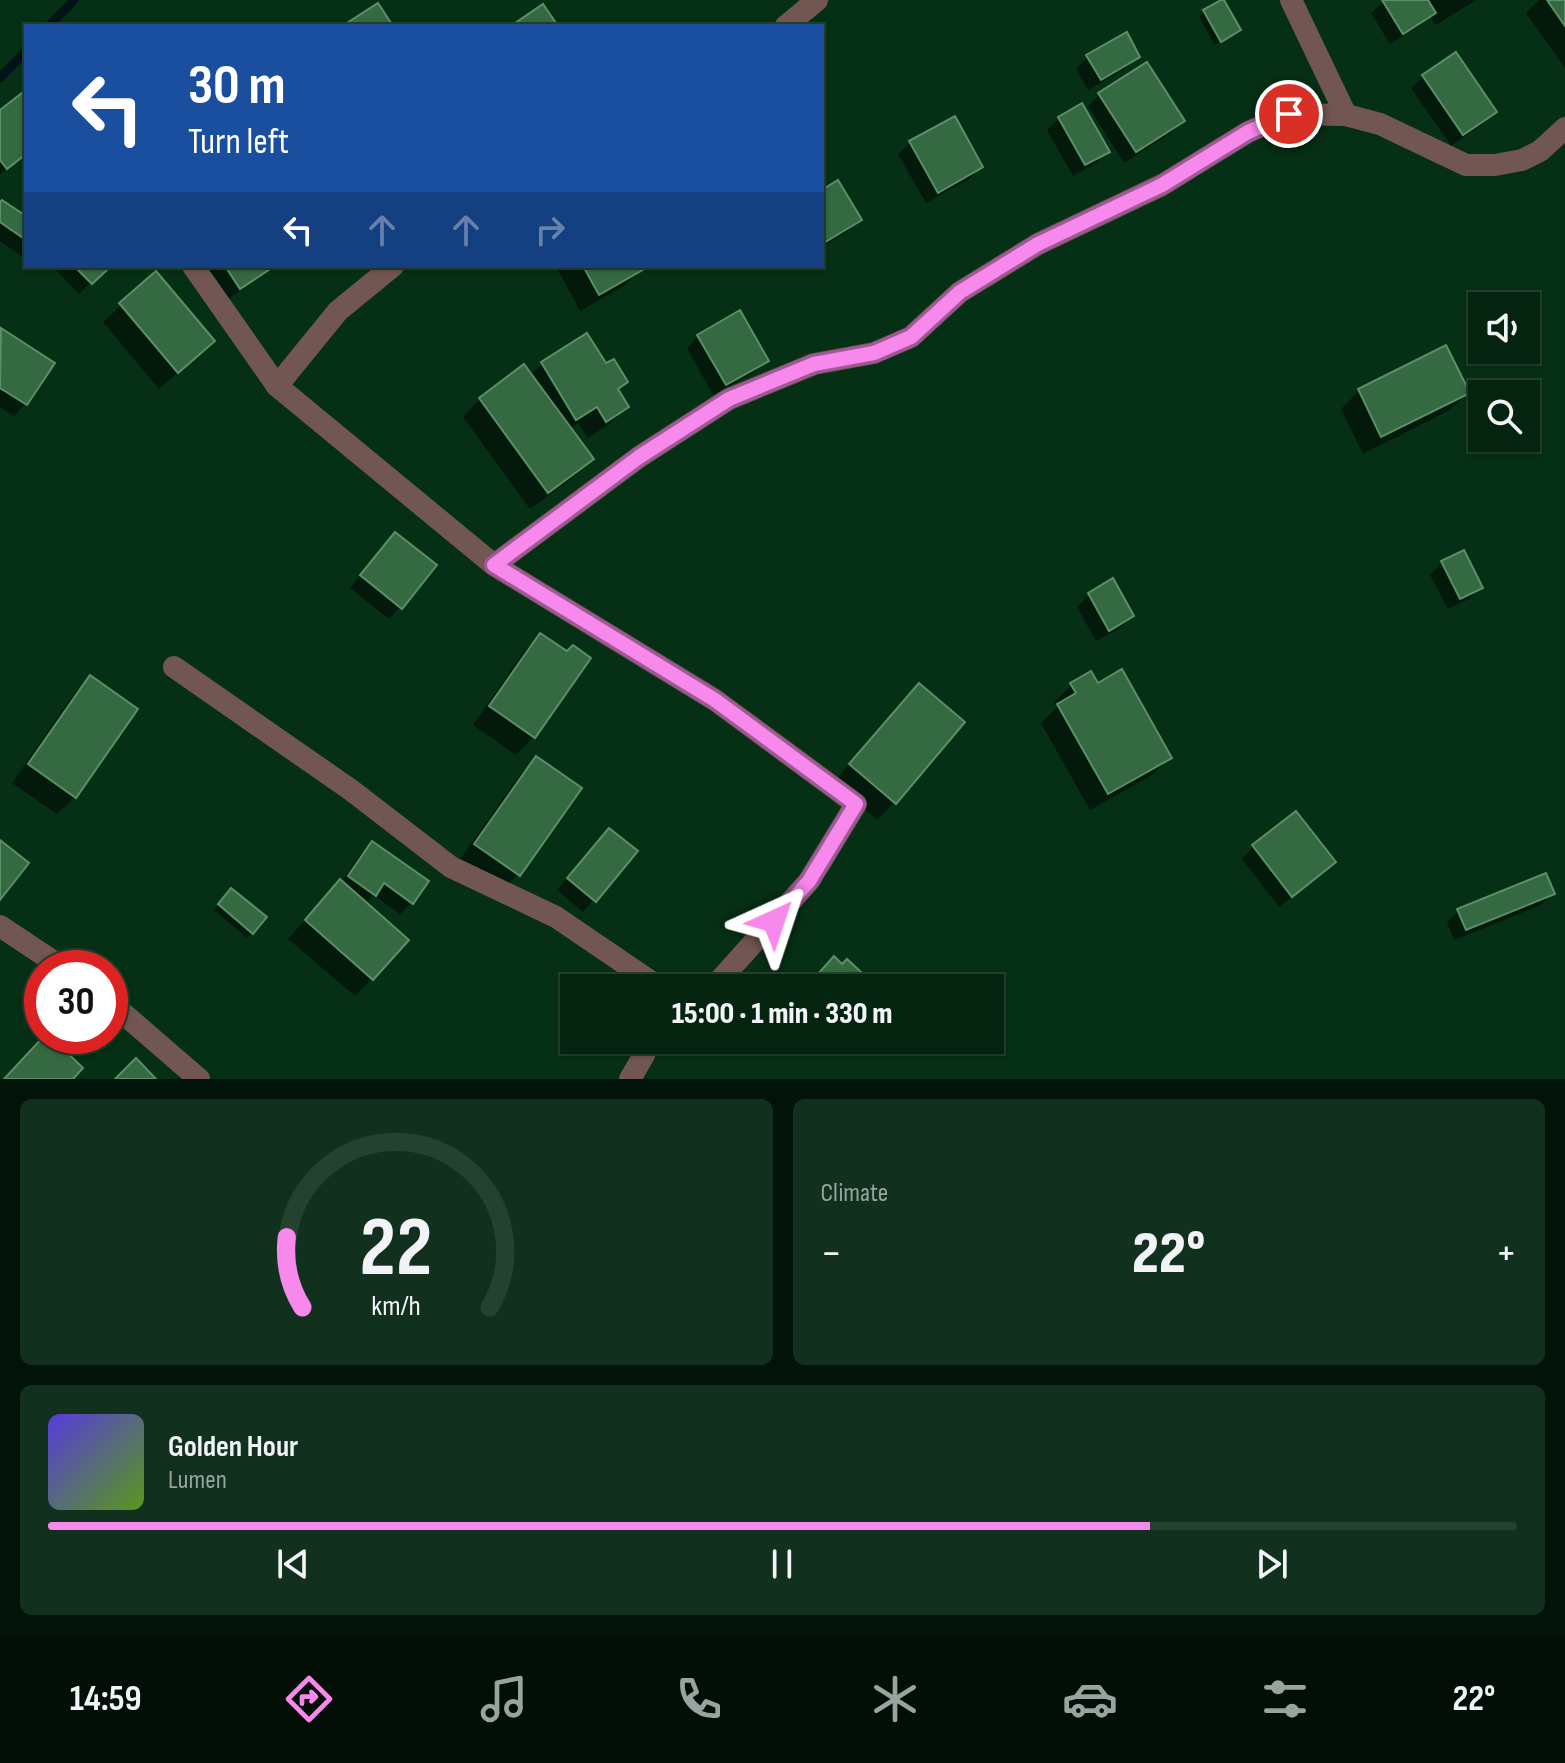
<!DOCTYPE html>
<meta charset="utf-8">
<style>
:root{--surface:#042410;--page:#12301e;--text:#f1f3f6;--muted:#97a49f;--line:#254130;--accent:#f788ec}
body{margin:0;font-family:"Sofia Sans Condensed",sans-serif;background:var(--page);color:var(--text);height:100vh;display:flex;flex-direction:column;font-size:30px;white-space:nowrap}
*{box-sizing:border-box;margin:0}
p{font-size:26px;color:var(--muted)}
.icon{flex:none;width:44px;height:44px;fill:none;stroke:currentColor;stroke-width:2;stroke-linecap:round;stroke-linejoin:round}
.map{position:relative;height:1079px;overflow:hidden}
.drawer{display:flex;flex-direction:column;gap:20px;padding:20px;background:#021409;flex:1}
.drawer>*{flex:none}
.banner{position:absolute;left:24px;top:24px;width:800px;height:244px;border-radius:0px;box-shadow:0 2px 6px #0004,0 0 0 2px var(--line);background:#1a4fa0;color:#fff;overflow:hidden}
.controls{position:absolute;left:1468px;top:292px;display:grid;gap:16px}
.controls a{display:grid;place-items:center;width:72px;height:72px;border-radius:0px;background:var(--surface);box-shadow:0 2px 6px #0004,0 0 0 2px var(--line);font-size:40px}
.speed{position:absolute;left:24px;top:950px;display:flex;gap:16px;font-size:40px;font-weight:700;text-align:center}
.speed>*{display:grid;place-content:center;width:104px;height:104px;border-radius:50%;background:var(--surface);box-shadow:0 2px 6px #0004,0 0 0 2px var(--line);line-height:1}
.speed .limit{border:12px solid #d22;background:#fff;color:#111}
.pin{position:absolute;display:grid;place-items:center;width:68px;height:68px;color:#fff;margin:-34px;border:4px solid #fff;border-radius:50%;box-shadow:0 2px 8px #0007}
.me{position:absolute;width:88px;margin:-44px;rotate:42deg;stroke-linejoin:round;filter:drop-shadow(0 0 6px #0008)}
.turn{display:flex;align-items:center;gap:28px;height:168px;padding:0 32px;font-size:36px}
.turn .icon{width:104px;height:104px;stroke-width:2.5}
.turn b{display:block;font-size:56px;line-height:68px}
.lanes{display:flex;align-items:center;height:76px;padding:0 32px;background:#0003;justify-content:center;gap:40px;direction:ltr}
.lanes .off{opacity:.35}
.big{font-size:60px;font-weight:800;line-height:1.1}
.drawer .card{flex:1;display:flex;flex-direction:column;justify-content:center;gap:12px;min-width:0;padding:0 28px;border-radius:12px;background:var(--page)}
.drawer .dial{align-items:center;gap:0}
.dial svg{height:208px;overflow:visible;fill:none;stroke:var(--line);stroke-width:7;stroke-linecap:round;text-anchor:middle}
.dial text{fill:var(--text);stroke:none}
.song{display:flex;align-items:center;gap:24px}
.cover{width:96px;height:96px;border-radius:12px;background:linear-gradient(135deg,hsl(250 70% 55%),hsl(90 70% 35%))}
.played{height:8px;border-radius:4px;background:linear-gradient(90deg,var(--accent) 75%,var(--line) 75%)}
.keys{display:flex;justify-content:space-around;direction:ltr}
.heat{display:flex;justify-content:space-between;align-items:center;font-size:44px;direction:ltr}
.drawer .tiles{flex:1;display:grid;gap:20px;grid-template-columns:1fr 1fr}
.card:last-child{grid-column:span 2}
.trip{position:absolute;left:560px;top:974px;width:444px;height:80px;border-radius:0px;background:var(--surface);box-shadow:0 2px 6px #0004,0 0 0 2px var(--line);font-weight:800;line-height:80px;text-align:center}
.menu{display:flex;height:128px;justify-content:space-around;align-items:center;background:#020e06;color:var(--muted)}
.menu .icon{width:56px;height:56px}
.menu .selected{color:var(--accent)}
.menu b{font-size:36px;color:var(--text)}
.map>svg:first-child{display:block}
.shadow{fill:#0007}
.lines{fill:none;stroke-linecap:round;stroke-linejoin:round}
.stream{stroke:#001318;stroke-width:9}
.building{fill:#346942;stroke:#5a9067;stroke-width:2}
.minor{stroke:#725651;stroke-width:22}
.route-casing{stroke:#a15899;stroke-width:20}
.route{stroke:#f788ec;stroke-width:14}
</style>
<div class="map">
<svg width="1565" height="1079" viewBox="0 0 1565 1079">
<rect width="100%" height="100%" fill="#053015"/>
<g class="shadow">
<path d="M1386 0H1476L1436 25 1430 16 1422 24 1390 44 1371 13Z"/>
<path d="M1539 0H1565V68L1526 13Z"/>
<path d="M1204 12 1238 30 1233 35 1215 45 1199 17Z"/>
<path d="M1455 55 1494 112 1483 124 1451 146 1411 88 1423 77Z"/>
<path d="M1088 57H1138L1126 68 1088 90 1076 69Z"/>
<path d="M1100 94 1182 121 1171 133 1124 163 1088 106Z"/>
<path d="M26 102V154L0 174V112Z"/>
<path d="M1082 106 1107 151 1096 163 1073 176 1047 130 1059 118Z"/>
<path d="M910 143 981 167 969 179 926 203 898 154Z"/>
<path d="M822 192 859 219 848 231 822 247Z"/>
<path d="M0 204 26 218V259L0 241Z"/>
<path d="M52 266H101L104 270 79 294Z"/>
<path d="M205 266H277L228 299Z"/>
<path d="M556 266H642L643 268 625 285 580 311Z"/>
<path d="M156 274 195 358 159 389 103 322Z"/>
<path d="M1 331 52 364 25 404 14 416 0 407Z"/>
<path d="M586 336 606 366 626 382 617 391 627 407 609 424 588 438 578 423 569 429 591 459 574 477 530 509 463 417 480 399 530 375 542 364Z"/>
<path d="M698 336 767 360 755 372 713 395 687 348Z"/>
<path d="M1446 348 1468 393 1450 410 1363 454 1341 409 1359 391Z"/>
<path d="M384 546 400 607 389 619 350 588Z"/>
<path d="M1442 563 1480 587 1469 599 1448 609 1430 575Z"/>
<path d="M1113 581 1132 616 1120 628 1096 641 1077 607 1089 595Z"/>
<path d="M540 635 567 653 588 658 533 737 516 755 473 725 523 653Z"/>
<path d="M90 677 75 797 57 814 12 783 73 695Z"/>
<path d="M919 685 895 802 877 820 833 783 901 703Z"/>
<path d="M1072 685H1098L1170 757 1152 775 1090 810 1041 723 1057 707 1054 702Z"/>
<path d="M537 758 579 789 518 875 500 892 458 862 519 776Z"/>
<path d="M1296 813 1334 861 1322 873 1279 907 1242 859 1253 847Z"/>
<path d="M598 842 635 852 583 912 557 890Z"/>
<path d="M372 844 412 902 400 914 373 895 365 904 372 979 355 996 288 939 323 900 341 883 360 855Z"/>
<path d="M1552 894 1541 905 1454 940 1447 922 1459 910Z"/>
<path d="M226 895 252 933 247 938 214 910Z"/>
<path d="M834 959 875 988H809L808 987Z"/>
<path d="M838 1040H871L855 1056Z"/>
</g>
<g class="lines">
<g class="stream">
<path d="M49 26 74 0"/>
<path d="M0 78 26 51"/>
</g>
</g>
<g class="building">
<path d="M1221 0H1224L1241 30 1221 42 1203 10Z"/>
<path d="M1382 0H1428L1436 13 1403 34Z"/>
<path d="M1547 0H1565V26Z"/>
<path d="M378 3 393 26H349L347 23Z"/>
<path d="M543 4 558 26H511Z"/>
<path d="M1127 32 1140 57 1101 80 1086 55Z"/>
<path d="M1456 52 1497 112 1463 135 1422 75Z"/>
<path d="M1147 62 1185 121 1136 152 1098 93Z"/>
<path d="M22 93 26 98V154L7 169 0 160V110Z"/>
<path d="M1082 103 1110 152 1085 165 1058 117Z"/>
<path d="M955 116 983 167 938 193 909 141Z"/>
<path d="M838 180 862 220 822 244V190Z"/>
<path d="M2 200 26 216V240L0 222V202Z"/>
<path d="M74 266H103L107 270 92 284Z"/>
<path d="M225 266H275L240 289Z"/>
<path d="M583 266H644L646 268 599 295Z"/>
<path d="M156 271 215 341 178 373 119 303Z"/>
<path d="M740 310 769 361 726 385 697 335Z"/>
<path d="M1 328 55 363 27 405 0 388Z"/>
<path d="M587 333 606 363 614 359 628 382 618 389 629 407 606 422 597 407 576 420 541 362Z"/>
<path d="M1446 345 1470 393 1381 437 1358 389Z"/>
<path d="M524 364 594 459 548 493 479 398Z"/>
<path d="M395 532 437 565 402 609 360 575Z"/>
<path d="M1464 550 1483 588 1460 599 1441 561Z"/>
<path d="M1113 578 1134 616 1109 631 1088 593Z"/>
<path d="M540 633 567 651 573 645 591 658 535 738 489 706Z"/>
<path d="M1122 669 1172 758 1108 794 1057 704 1076 693 1070 683 1091 671 1098 683Z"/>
<path d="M90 675 138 709 76 798 28 764Z"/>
<path d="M919 683 965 722 896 804 849 764Z"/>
<path d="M536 756 582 788 520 876 474 844Z"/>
<path d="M1296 811 1336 862 1292 897 1252 845Z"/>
<path d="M609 828 638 851 596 902 567 878Z"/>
<path d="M0 840 29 863 0 900Z"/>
<path d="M372 841 429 881 413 904 384 883 376 896 348 876Z"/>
<path d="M1546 873 1555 894 1466 930 1457 909Z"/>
<path d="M340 879 409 940 373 980 305 920Z"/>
<path d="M231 888 267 917 253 934 218 904Z"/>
<path d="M834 956 842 964 847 959 878 988H816L824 979 818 974Z"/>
<path d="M44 1036H50L83 1068 73 1079H4Z"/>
<path d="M136 1058 156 1079H115Z"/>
</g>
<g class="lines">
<g class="minor">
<path d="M1291 0 1346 115"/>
<path d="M786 26 817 0"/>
<path d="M193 266 277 386 494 565 639 457 729 399 814 364 874 353 911 337 960 292 1038 244 1162 185 1248 132 1289 114 1346 115 1380 124 1466 165H1495L1522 160 1540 151 1565 128"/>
<path d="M277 386 338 311 393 266"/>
<path d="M494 565 715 700 856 804 809 881 720 980 709 988"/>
<path d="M174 667 351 790 451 867 556 917 656 985 657 988"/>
<path d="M0 926 63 968"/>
<path d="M110 1002 199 1079"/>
<path d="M630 1079 644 1055 650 1040"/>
</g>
</g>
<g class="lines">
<g class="route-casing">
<path id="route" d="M774 921 809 881 856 804 715 700 494 565 639 457 729 399 814 364 874 353 911 337 960 292 1038 244 1162 185 1248 132 1289 114"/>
</g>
<use href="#route" class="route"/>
</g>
</svg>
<div class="controls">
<a><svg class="icon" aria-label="sound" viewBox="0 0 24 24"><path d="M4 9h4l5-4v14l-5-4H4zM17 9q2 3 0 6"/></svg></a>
<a><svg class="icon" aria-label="search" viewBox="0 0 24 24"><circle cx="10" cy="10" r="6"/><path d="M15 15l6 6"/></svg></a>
</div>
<div class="speed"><div class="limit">30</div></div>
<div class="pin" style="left:1289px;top:114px;background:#d93025"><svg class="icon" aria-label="arrive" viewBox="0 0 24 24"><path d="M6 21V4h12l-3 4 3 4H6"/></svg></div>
<svg class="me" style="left:774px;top:921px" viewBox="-20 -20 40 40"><path d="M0-17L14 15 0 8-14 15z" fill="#f788ec" stroke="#fff" stroke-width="4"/></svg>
<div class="trip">15:00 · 1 min · 330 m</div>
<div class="banner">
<div class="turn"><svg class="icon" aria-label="left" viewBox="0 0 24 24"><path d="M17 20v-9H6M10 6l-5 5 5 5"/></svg><div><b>30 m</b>Turn left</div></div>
<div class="lanes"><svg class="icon" aria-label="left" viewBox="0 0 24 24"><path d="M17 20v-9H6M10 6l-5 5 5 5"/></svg><svg class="icon off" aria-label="ahead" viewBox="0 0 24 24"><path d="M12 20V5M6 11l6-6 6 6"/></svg><svg class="icon off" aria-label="ahead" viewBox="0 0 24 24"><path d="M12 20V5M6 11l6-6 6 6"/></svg><svg class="icon off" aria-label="right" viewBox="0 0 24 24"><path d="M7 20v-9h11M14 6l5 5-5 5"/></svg></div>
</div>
</div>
<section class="drawer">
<div class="tiles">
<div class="card dial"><svg viewBox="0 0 100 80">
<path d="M14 69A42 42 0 1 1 86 69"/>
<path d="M14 69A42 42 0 0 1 8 42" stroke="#f788ec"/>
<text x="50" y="56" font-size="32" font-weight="700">22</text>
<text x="50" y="72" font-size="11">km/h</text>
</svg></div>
<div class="card"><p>Climate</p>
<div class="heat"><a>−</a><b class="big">22°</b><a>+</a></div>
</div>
<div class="card">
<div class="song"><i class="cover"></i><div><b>Golden Hour</b><p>Lumen</p></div></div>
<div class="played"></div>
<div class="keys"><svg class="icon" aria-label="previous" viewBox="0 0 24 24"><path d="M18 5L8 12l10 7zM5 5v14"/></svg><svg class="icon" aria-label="pause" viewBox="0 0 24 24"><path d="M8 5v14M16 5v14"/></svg><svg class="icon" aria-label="next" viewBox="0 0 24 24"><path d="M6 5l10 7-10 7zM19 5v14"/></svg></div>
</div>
</div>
</section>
<nav class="menu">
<b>14:59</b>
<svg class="icon selected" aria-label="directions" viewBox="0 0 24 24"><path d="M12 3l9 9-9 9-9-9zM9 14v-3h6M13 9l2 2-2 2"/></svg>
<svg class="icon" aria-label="music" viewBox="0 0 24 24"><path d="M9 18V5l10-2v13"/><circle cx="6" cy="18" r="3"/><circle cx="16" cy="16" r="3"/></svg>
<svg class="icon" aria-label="phone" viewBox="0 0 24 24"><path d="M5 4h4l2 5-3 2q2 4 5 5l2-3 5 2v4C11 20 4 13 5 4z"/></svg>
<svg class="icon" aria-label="climate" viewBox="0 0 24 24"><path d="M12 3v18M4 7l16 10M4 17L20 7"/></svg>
<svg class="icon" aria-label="car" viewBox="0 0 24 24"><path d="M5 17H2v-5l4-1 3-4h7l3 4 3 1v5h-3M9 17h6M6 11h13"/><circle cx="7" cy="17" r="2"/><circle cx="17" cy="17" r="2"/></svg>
<svg class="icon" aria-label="filters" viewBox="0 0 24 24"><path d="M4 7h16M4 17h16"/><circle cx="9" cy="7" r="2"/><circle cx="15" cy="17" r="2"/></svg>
<b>22°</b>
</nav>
